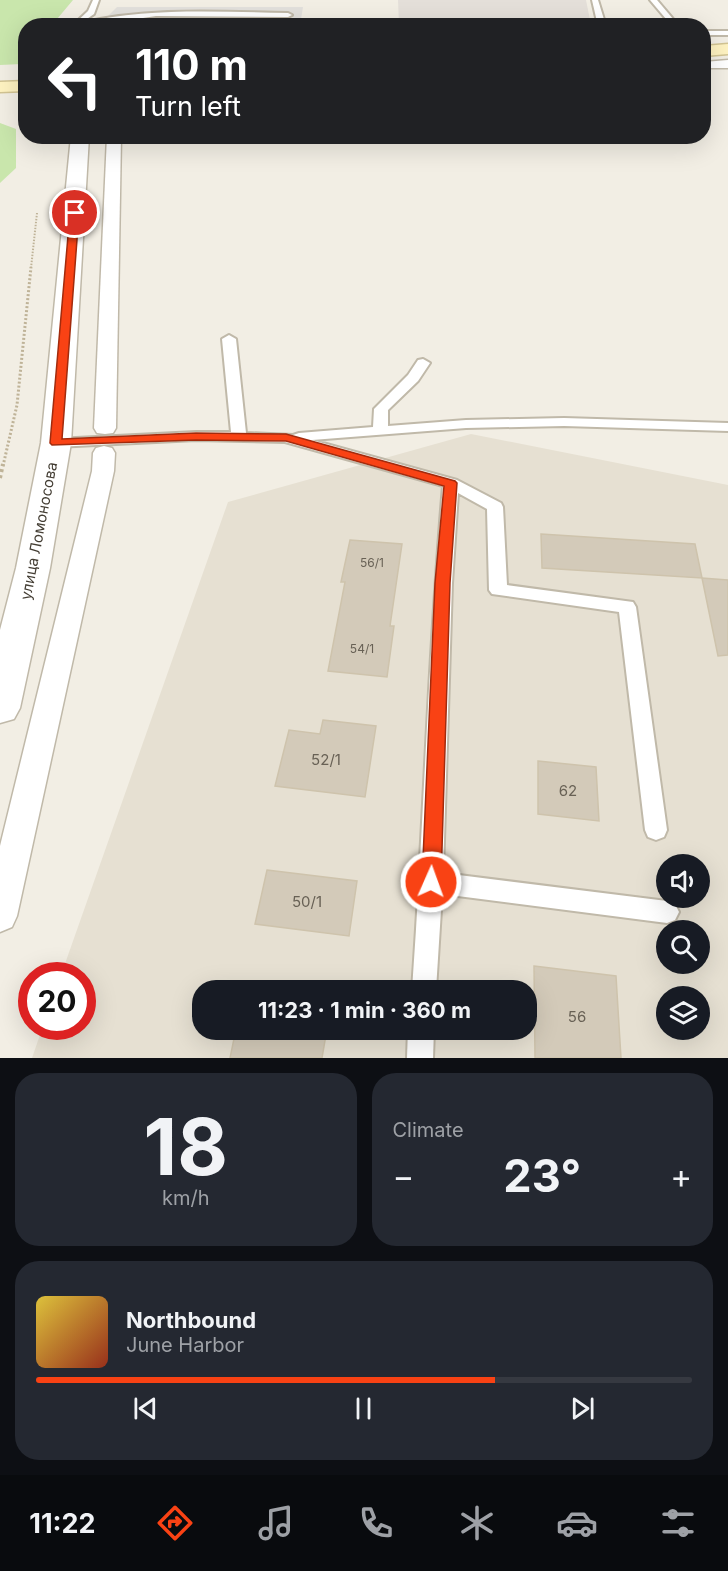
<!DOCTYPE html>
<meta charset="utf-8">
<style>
:root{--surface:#171b24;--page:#242831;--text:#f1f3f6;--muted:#9ea1a6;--line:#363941;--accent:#f94214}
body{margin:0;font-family:Inter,sans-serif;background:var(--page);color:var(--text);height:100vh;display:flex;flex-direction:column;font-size:22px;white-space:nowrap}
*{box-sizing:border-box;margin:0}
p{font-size:20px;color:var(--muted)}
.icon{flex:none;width:33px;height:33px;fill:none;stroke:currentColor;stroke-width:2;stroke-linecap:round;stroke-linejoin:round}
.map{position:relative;height:1058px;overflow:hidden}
.drawer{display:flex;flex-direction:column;gap:15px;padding:15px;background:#0d0f14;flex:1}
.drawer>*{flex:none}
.banner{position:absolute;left:18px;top:18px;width:693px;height:126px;border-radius:24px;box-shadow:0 6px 24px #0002;background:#202124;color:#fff;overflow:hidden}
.fabs{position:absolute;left:656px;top:854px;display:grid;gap:12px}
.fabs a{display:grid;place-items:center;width:54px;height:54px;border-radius:50%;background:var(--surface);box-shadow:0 6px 24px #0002;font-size:30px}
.speed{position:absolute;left:18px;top:962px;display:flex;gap:12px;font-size:30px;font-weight:700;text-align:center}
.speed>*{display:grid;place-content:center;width:78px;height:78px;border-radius:50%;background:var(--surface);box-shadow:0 6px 24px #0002;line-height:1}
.speed .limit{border:9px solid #d22;background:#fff;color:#111}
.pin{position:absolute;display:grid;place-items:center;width:51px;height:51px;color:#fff;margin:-26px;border:3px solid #fff;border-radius:50%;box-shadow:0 2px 6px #0007}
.me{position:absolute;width:66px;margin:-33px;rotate:2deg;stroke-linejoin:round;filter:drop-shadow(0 0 4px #0008)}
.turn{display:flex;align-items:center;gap:21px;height:126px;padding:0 18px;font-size:27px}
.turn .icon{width:78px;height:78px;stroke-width:2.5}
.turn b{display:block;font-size:42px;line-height:51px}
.big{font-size:45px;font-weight:700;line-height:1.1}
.drawer .card{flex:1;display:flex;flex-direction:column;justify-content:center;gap:9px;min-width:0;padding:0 21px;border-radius:24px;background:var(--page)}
.drawer .dial{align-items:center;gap:0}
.dial b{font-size:78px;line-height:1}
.song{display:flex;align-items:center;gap:18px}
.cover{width:72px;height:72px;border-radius:9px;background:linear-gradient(135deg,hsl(50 70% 55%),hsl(10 70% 35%))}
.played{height:6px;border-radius:3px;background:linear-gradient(90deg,var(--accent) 70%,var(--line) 70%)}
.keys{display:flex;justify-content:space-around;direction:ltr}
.heat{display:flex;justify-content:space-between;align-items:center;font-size:33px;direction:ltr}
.drawer .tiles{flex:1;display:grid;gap:15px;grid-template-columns:1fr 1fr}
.card:last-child{grid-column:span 2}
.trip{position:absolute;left:192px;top:980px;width:345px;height:60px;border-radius:24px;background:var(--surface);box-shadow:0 6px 24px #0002;font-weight:700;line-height:60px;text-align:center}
.menu{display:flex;height:96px;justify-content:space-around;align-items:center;background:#090b0e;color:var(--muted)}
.menu .icon{width:42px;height:42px}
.menu .selected{color:var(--accent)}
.menu b{font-size:27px;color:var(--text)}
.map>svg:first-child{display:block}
.residential{fill:#e6e0d2;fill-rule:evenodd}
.industrial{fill:#e4dfd9}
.green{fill:#c9e6ac}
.parking{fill:#e2e0dc}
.building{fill:#d3cab9;stroke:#cec3ac;stroke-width:1.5}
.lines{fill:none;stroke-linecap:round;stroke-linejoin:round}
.service-casing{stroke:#c0b9a9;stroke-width:4}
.pedestrian-casing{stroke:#c0b9a9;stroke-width:3}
.tertiary-casing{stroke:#c0b9a9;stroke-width:3}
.secondary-casing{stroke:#d2c493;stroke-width:3}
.path-far2{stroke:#bfb398;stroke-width:2;stroke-dasharray:1.5 1.5;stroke-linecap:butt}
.path-far1{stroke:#bfb398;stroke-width:3;stroke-dasharray:2 2;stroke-linecap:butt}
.path{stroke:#bfb398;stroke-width:4;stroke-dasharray:3 3;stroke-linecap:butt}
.service{fill:#fff;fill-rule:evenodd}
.pedestrian{fill:#fff;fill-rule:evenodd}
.tertiary{fill:#fff;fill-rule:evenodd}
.secondary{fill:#fef2c1;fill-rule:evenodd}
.route{fill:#f94214;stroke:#a22b0d;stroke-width:1.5}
.labels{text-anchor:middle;stroke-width:6;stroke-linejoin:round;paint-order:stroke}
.number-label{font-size:12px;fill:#686155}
.street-label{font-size:15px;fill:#443e34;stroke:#fff}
.near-number-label{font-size:15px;fill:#686155}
</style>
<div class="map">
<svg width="728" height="1058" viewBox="0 0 728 1058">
<rect width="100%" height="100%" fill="#f2eee4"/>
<path class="residential" d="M471 434 728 485V1058H32L43 1026H82V975H61L228 502ZM666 864H699V897H666ZM666 930H699V963H666ZM202 990H526V1029H202ZM666 996H699V1029H666Z"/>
<path class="industrial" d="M398 0H586L591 25H399Z"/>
<g class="green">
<path d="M0 0H73L52 25 26 26 25 59 22 64 0 65Z"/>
<path d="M0 123 16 129V168L0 183Z"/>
</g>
<path class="parking" d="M117 7H303L300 25 98 26Z"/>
<g class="building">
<path d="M541 534 695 544 702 578 542 568Z"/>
<path d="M350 540 402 544 390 626H394L387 677 328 671 345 582H341Z"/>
<path d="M702 578 728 580V655L718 656Z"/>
<path d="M323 720 376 726 365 797 275 786 289 730 320 734Z"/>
<path d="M538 761 596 767 599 821 538 814Z"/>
<path d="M267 870 357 881 349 936 255 924Z"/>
<path d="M534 966 616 976 621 1058H535Z"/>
<path d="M236 1029H327L322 1058H230Z"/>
</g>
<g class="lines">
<g class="service-casing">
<g id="service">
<path d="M93 0H99L94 14 81 23C149 7 219 12 288 13L292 15 288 17 156 16 91 26H72L88 11Z"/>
<path d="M592 0H598L606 26H598Z"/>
<path d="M650 0H657L679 26H672Z"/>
<rect x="704" y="31" width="24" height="4"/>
<path d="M229 335 236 339 246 433 293 435 299 433 373 427 374 409 408 375 418 360 423 359 430 363 418 381 388 410V426L466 420 564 418 728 423V431L564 426 466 428 312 440 457 480 501 503 503 507 507 585 633 602 636 607 667 830 664 837 656 840 648 837 645 830 619 612 492 594 489 590 487 509 458 493 452 583 443 873 667 901 675 904 679 912 675 920 667 923 442 894 436 990H412C424 822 428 654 443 486L285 442 196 440 56 447 49 443 56 439 196 432H231L222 339Z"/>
<path d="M408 1029H434L433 1058H407Z"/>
</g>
</g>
<g class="pedestrian-casing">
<g id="pedestrian">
<path d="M728 60V68H704V62Z"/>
<path d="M107 136H121L116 428 113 433 105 434 97 433 94 428Z"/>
<path d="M104 446 112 448 115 453 114 471 17 916 12 927 0 932V846L92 471 93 453 96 448Z"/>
</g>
</g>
<g class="tertiary-casing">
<path id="tertiary" d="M71 136H89L71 443 50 568 20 708 14 719 0 723V630L16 568 41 443Z"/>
</g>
<g class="secondary-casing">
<g id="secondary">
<path d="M728 44V54L704 56V46Z"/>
<path d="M26 81V91L0 92V82Z"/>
</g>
</g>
<path class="path-far2" d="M31 268 37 213"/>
<path class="path-far1" d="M3 466 17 405 31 267"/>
<path class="path" d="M0 478 3 464"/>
<use href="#service" class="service"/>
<use href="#pedestrian" class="pedestrian"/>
<use href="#tertiary" class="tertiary"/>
<use href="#secondary" class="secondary"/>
</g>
<path class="route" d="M75 210 79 213 62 439 196 433 286 434 455 481 457 483 450 583 441 882 438 888 431 890 425 888 422 882 435 583 444 486 286 441 196 440 52 445 50 443 70 213Z"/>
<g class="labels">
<g class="number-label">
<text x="372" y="567">56/1</text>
<text x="362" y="653">54/1</text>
</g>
<g class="street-label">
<text transform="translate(39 531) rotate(-79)" y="5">улица Ломоносова</text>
</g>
<g class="near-number-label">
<text x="326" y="765">52/1</text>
<text x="568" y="796">62</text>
<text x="307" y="907">50/1</text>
<text x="577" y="1022">56</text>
</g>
</g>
</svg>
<div class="fabs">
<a><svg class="icon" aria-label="sound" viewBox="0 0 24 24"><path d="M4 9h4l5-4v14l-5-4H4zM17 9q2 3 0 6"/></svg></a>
<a><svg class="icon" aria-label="search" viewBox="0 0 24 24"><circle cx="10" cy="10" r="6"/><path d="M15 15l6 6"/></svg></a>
<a><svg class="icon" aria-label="layers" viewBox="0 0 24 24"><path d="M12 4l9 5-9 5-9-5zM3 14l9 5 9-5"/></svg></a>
</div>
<div class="speed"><div class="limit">20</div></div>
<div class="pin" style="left:75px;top:213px;background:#d93025"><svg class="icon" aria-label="arrive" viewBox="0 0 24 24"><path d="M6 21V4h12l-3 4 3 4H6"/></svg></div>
<svg class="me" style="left:431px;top:882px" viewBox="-20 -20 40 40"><circle r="17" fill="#f94214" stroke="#fff" stroke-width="3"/><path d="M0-11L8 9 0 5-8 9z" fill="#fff"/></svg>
<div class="trip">11:23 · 1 min · 360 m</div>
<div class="banner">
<div class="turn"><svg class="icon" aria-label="left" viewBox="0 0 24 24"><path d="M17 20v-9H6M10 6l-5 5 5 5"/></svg><div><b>110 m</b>Turn left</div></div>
</div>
</div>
<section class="drawer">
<div class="tiles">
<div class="card dial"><b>18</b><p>km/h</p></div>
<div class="card"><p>Climate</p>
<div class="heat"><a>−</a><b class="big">23°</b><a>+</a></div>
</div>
<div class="card">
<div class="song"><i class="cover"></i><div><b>Northbound</b><p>June Harbor</p></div></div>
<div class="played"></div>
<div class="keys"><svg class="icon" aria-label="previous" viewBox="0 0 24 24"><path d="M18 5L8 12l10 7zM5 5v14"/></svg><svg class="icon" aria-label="pause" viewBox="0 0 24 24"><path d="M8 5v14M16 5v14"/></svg><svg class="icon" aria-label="next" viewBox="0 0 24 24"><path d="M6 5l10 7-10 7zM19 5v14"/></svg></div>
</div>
</div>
</section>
<nav class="menu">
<b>11:22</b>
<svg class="icon selected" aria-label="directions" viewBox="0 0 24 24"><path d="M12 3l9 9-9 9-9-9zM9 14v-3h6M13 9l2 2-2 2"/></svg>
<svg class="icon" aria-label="music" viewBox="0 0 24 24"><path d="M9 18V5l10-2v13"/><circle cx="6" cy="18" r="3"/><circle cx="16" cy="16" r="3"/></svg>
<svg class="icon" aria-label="phone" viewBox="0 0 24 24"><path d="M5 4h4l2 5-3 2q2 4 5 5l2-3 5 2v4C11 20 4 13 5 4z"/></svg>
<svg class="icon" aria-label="climate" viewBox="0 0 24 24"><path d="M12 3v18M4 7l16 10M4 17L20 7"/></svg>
<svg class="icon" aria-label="car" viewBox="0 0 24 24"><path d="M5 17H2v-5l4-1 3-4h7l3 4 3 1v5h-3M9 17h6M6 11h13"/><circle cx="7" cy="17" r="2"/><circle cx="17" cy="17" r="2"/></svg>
<svg class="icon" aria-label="filters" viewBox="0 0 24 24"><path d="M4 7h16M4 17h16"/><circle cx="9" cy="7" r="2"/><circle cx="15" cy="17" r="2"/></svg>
</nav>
